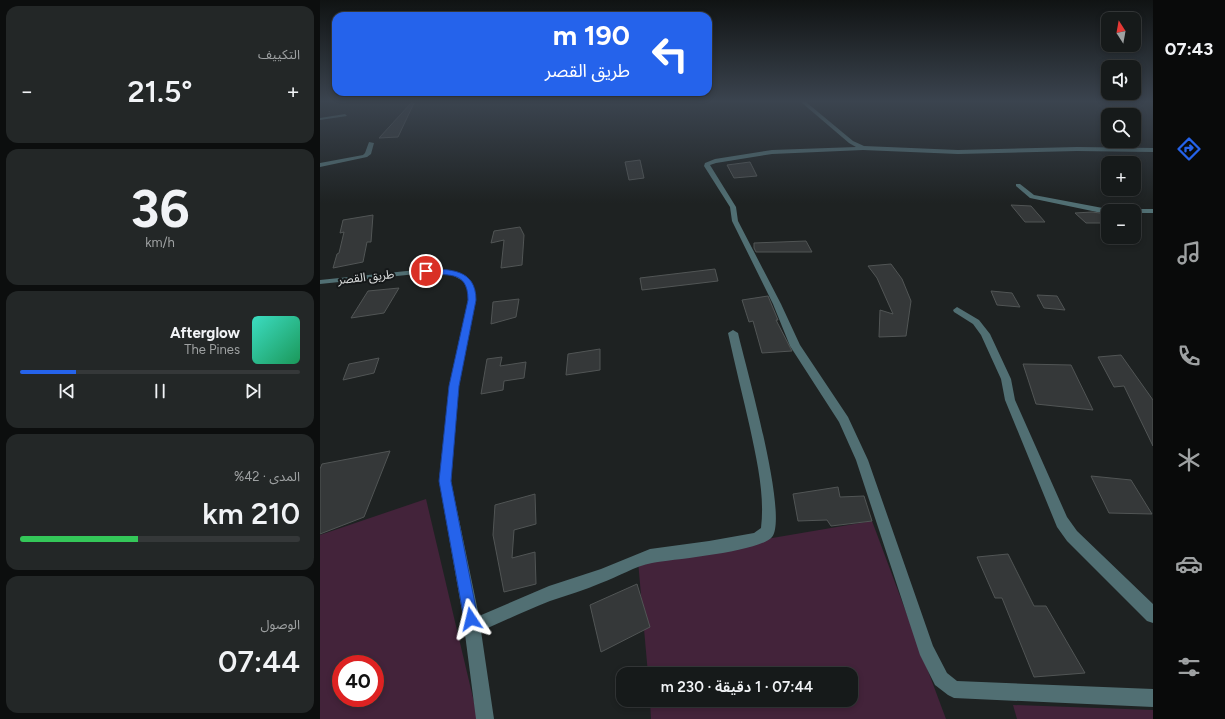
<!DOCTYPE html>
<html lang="ar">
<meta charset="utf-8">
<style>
:root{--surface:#161a1a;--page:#232727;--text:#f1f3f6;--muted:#9ea1a2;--line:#353839;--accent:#2563eb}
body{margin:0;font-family:Figtree,"Noto Sans Arabic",sans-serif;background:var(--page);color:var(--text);direction:rtl;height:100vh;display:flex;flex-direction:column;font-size:15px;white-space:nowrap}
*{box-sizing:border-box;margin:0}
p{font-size:13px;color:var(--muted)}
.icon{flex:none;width:22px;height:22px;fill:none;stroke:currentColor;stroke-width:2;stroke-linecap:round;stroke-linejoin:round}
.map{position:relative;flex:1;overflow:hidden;direction:ltr}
.panel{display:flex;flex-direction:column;gap:6px;padding:6px;background:#0c0e0e;width:320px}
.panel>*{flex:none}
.top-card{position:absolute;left:12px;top:12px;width:380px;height:84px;border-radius:12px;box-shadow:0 2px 6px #0003,0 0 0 1px var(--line);direction:rtl;background:#2563eb;color:#fff;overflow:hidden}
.needle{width:26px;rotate:349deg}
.controls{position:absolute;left:781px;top:12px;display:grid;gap:8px}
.controls a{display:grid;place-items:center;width:40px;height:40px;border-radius:8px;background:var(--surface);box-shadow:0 2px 6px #0003,0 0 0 1px var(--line);font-size:20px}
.speed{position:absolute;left:12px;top:655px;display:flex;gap:8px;font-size:20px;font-weight:700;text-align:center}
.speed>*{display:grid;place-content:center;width:52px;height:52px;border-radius:50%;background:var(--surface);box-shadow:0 2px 6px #0003,0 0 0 1px var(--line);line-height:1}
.speed .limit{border:6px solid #d22;background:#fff;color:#111}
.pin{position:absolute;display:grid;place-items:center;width:34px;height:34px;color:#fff;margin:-17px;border:2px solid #fff;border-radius:50%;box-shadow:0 1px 4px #0007}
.me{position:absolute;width:44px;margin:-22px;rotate:350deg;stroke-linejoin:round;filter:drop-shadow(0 0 3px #0008)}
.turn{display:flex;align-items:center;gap:14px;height:84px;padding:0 16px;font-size:18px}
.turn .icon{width:52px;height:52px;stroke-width:2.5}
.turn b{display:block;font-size:28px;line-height:34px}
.big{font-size:30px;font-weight:600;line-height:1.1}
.panel .widget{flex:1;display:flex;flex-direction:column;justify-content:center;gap:6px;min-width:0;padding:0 14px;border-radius:12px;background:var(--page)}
.panel .dial{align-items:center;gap:0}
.dial b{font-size:52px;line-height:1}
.song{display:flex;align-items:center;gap:12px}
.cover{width:48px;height:48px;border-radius:6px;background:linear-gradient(135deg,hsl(170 70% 55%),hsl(150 70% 35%))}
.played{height:4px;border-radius:2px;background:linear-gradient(90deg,var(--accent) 20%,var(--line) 20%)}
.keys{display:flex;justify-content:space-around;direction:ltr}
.heat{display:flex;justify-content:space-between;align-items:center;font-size:22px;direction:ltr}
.charge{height:6px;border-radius:3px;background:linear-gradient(90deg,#34c759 42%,var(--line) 0)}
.trip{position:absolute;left:296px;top:667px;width:242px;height:40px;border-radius:12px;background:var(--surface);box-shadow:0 2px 6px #0003,0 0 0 1px var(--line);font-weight:600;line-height:40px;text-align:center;direction:rtl}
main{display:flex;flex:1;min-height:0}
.dock{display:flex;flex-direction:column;width:72px;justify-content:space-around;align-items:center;background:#090a0a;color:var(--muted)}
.dock .icon{width:28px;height:28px}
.dock .current{color:var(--accent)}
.dock b{font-size:18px;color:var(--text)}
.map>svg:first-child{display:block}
.green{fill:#43233a;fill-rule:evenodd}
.building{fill:#353839;stroke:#515555}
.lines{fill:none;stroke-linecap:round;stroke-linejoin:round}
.minor{fill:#516f73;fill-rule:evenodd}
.route{fill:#2563eb;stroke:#184099}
.labels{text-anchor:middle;stroke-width:4;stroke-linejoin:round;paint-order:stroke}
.street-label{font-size:12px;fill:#dcdede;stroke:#151819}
</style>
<main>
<nav class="dock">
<b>07:43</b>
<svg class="icon current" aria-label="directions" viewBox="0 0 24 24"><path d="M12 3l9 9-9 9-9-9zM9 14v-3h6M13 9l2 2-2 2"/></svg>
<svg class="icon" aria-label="music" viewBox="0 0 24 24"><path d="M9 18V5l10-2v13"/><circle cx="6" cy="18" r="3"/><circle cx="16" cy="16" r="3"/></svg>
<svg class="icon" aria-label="phone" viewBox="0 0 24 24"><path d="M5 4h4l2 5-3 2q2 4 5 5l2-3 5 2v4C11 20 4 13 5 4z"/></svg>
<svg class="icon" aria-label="climate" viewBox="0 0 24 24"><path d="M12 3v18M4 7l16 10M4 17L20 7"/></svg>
<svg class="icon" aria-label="car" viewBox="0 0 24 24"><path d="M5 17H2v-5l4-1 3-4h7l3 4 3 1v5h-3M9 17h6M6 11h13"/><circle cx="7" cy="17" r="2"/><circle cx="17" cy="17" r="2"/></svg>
<svg class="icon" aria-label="filters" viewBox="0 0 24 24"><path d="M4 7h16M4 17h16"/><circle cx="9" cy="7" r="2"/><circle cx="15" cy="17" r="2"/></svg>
</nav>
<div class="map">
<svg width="833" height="719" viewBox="0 0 833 719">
<rect width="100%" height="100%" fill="#1e2222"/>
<g class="green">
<path d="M106 499 158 719H0V535ZM21 664H55V698H21Z"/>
<path d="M552 521 626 719H331L330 700H531V674H328L318 561Z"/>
<path d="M693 705 833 710V719H697Z"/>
</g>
<g class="building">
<path d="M92 102 94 103 78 137 59 138Z"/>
<path d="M320 160 324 178 309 180 305 162Z"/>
<path d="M430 162 437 176 414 178 407 165Z"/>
<path d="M691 205 711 206 725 222H705Z"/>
<path d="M772 212 788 214V223H766L755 213Z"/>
<path d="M53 215 51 242H47L43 262 13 268 17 254 19 253 24 232 20 233 23 220Z"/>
<path d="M200 227 204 235 202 265 181 268 184 240 171 243 174 231Z"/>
<path d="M486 241 492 252H436L434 248V243Z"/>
<path d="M571 264 582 279 591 301 586 336 559 337 560 310 573 314 557 278 548 266Z"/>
<path d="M395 269 398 281 322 290 320 278Z"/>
<path d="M79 288 64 313 31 318 48 291Z"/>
<path d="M671 291 692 293 700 307 677 305Z"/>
<path d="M717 295 737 296 745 310 724 308Z"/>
<path d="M448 296 458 320H456L472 351 442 353 433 321 429 322 422 300Z"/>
<path d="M199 299 196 317 171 324 173 302Z"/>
<path d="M280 349V370L246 375 248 354Z"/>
<path d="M801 355 833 400V446L804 386 794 387 778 357Z"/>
<path d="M182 357 180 366 206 362 204 378 184 381 183 390 161 394 167 359Z"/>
<path d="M59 358 54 373 23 380 29 364Z"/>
<path d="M703 364 751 365 773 410 716 404Z"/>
<path d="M70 451 44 517 0 534V469L2 464Z"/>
<path d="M771 476 811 480 832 514 789 513Z"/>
<path d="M518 487 520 497 544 496 552 521 511 526 507 520 478 521 473 494Z"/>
<path d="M215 494 216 524 194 530 192 558 215 552 216 584 184 592 173 535 175 505Z"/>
<path d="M688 554 714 606H726L765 673 714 677 682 598H675L657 557Z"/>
<path d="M317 584 330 627 281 652 270 605Z"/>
</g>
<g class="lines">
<g class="minor">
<path d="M481 102H486L533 141 544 146 638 150 757 147 833 148V152L757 151 638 154 543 150 452 154 396 163 390 165 416 207 418 221 461 304 480 345 528 417 548 460 613 646 627 673 637 681 833 689V707L634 698 628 695 615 685 600 655 536 460 519 422 470 346 453 304 412 221 410 207 384 166 385 163 395 159 452 150 536 147 529 143Z"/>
<path d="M25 114 27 116 0 120V118Z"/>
<path d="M49 142 54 143 51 154 47 157 0 167V163L43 155 45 153Z"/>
<path d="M696 184H700L714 195 788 209 791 211H788V213L777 212 710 198 696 186Z"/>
<path d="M807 209H833V213H814V211H804Z"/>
<path d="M106 269C131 270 156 269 156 300L139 386 131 481 159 616 229 586 281 569 330 549 389 541 434 533 441 528C445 495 437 461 430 428 423 397 415 365 408 333L413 330 418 333C425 364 469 516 452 537 439 552 355 559 332 563 315 566 298 577 281 583 265 590 247 595 230 601 207 610 184 621 161 631L174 719H156L142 611 119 481 129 386 148 300V289L143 281 130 274 106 273 0 284V280Z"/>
<path d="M637 307 659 320 670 334 691 379 695 400 747 517 757 531 833 604V623L827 621 747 541 737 527 685 400 681 379 661 335 653 324 634 312 633 310Z"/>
</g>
</g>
<linearGradient id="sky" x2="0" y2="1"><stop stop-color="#101313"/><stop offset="0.5" stop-color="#3b444f"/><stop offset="1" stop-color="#3b444f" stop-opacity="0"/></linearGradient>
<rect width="833" height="203" fill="url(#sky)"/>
<path class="route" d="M106 269C130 269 156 269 156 300L139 386 131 481 158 619 156 624 151 626 146 624 144 619 119 481 129 386 148 300C148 268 125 277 103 273L102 271Z"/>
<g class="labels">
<g class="street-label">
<text transform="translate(46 277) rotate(-6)" y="4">طريق القصر</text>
</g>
</g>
</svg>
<div class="controls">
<a><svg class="needle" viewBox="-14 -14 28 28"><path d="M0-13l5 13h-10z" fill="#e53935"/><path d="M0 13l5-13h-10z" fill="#9ea1a2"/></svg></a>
<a><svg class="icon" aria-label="sound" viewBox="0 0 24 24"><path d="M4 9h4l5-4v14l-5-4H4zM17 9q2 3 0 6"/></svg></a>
<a><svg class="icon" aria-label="search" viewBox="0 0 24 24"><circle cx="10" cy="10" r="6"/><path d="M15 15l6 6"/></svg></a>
<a>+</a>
<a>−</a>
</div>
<div class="speed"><div class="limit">40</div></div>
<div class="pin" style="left:106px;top:271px;background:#d93025"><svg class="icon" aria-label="arrive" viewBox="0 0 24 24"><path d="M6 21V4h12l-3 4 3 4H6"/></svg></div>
<svg class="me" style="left:151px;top:619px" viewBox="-20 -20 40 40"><path d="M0-17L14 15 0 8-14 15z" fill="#2563eb" stroke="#fff" stroke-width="4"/></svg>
<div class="trip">07:44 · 1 دقيقة · 230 m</div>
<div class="top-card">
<div class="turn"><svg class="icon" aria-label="left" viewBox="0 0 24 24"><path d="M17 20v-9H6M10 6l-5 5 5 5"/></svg><div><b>190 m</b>طريق القصر</div></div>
</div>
</div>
<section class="panel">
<div class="widget"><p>التكييف</p>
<div class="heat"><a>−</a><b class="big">21.5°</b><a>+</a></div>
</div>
<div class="widget dial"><b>36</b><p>km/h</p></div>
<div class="widget">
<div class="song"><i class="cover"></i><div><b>Afterglow</b><p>The Pines</p></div></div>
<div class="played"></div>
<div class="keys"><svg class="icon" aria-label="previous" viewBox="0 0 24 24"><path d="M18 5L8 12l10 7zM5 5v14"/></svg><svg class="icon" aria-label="pause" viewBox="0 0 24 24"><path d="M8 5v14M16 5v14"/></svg><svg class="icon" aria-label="next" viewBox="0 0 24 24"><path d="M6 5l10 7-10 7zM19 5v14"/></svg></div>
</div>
<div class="widget"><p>المدى · 42%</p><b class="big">210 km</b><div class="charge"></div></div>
<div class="widget"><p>الوصول</p><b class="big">07:44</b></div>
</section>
</main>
